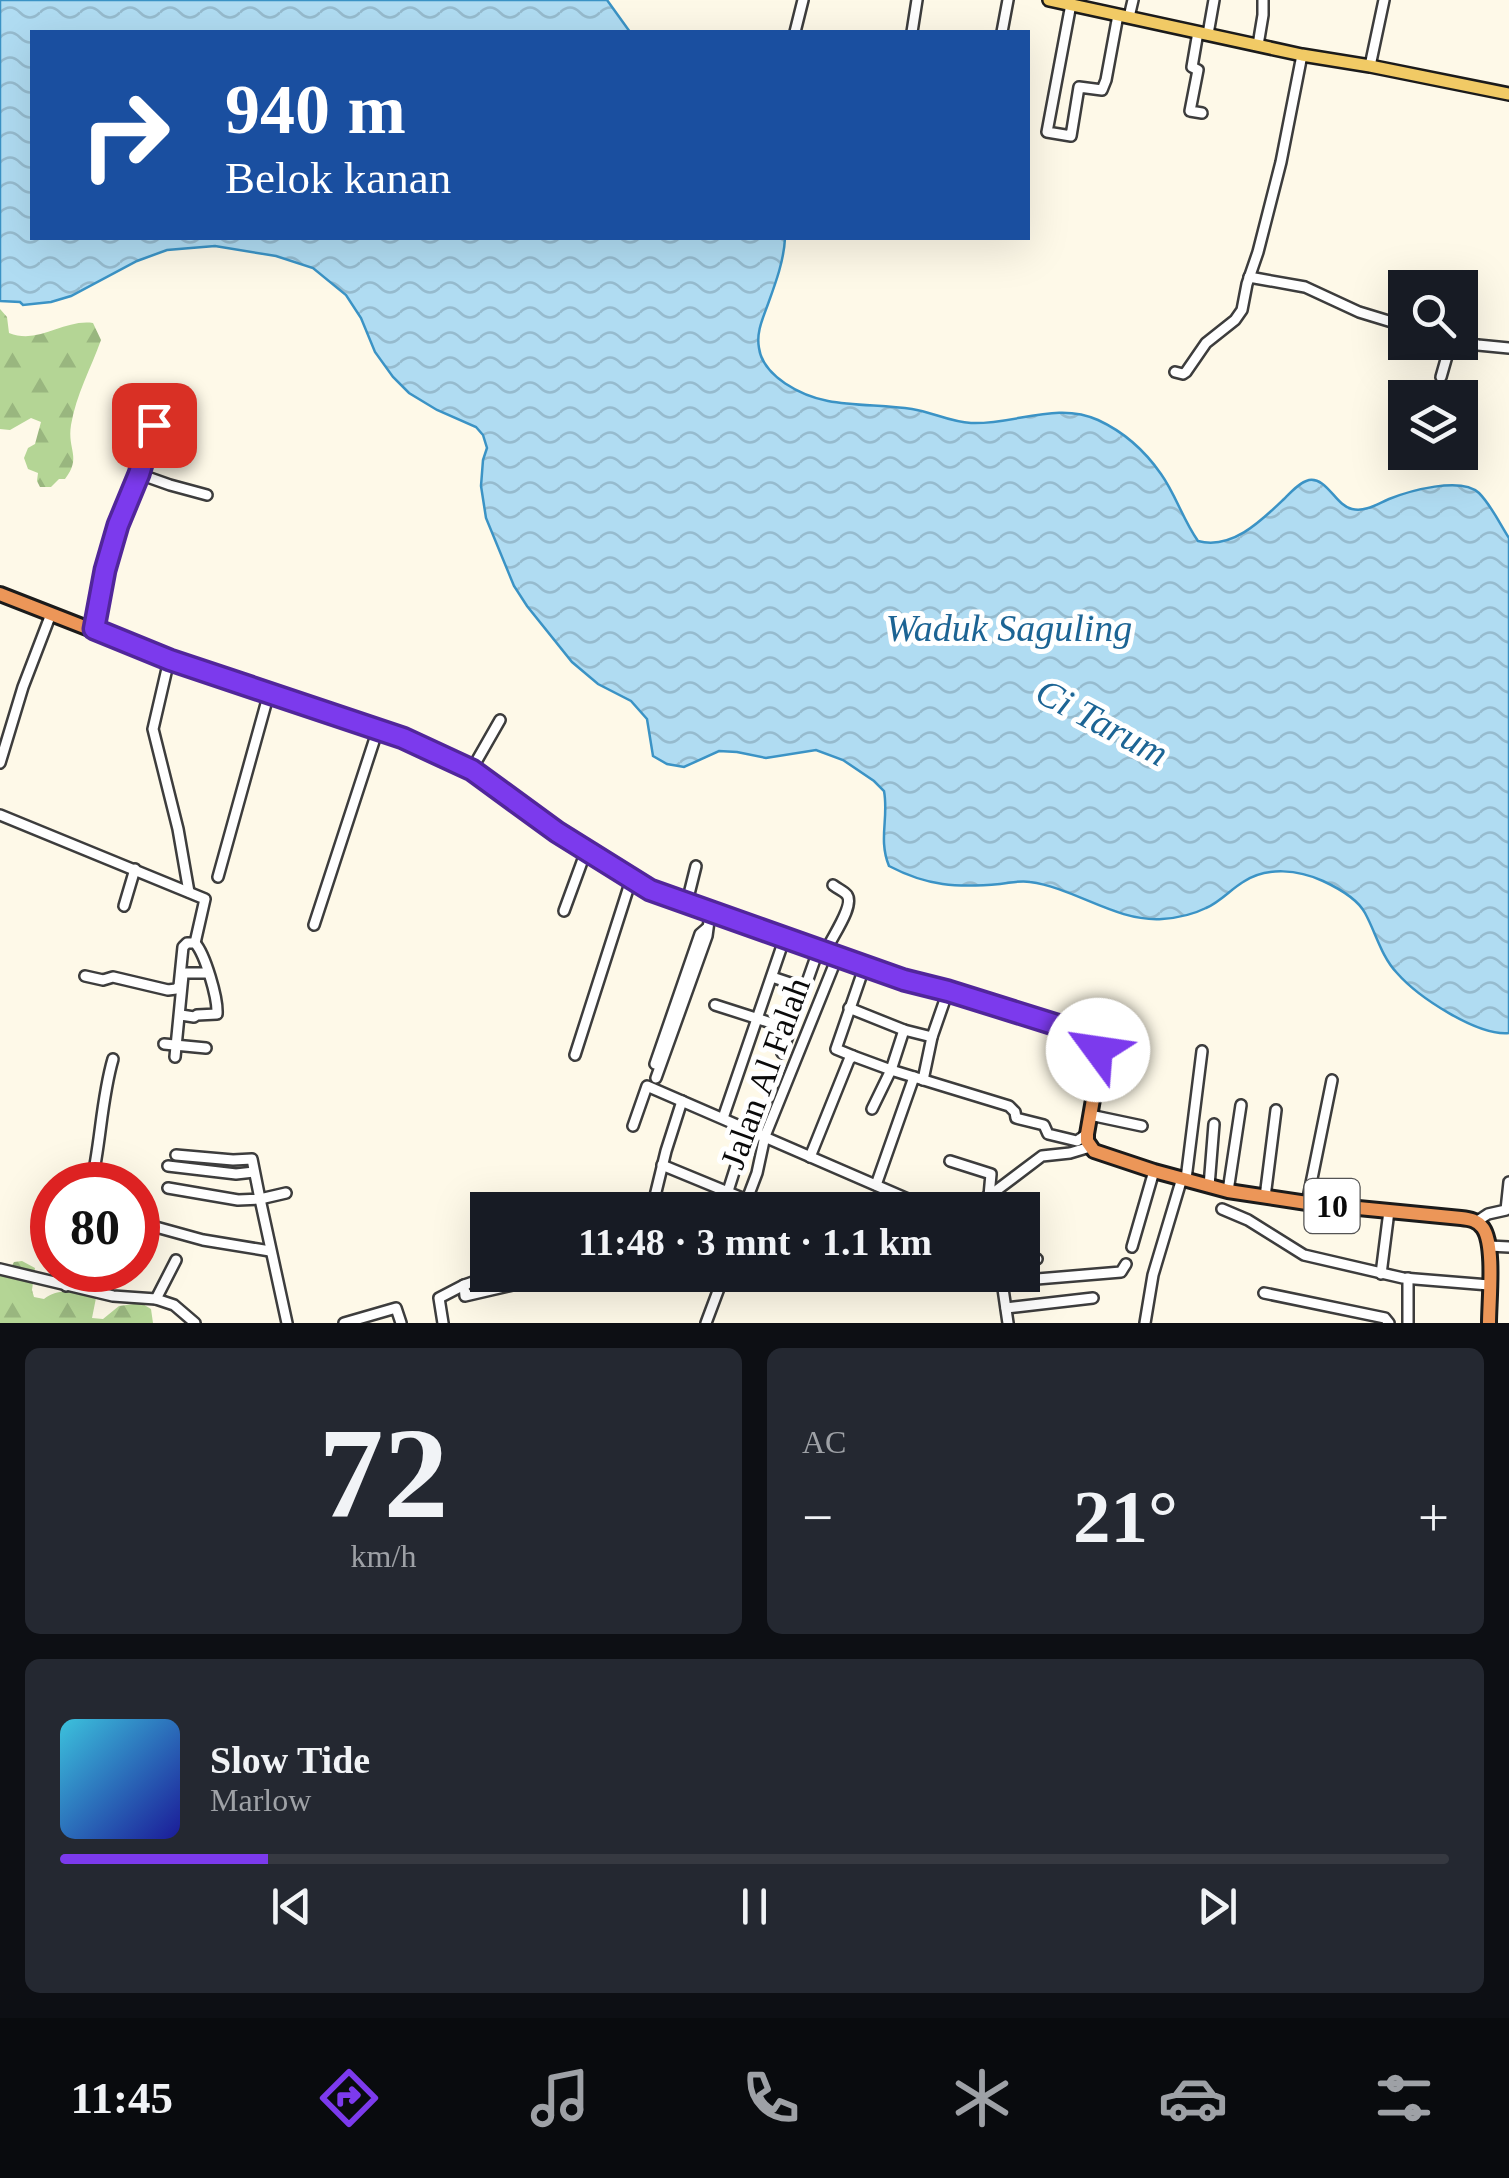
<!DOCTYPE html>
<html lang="id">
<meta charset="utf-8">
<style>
:root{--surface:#171b24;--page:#242831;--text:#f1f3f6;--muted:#9ea1a6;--line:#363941;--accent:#7c3aed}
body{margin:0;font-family:"Times New Roman",serif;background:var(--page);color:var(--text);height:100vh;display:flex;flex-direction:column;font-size:38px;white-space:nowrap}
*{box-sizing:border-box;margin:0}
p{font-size:32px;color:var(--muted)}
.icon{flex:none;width:55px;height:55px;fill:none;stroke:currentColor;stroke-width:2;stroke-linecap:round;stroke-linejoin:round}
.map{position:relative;height:1323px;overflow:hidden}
.side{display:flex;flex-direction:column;gap:25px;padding:25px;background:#0d0f14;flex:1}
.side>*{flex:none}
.guide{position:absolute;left:30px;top:30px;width:1000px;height:210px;border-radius:0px;box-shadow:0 10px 40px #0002;background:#1a4fa0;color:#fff;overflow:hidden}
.tools{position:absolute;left:1388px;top:270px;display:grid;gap:20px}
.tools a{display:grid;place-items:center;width:90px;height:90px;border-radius:0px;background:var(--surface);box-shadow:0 10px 40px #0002;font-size:50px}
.speed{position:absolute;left:30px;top:1162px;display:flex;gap:20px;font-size:50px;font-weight:700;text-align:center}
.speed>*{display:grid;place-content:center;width:130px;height:130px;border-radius:50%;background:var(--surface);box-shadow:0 10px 40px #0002;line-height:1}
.speed .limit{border:15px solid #d22;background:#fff;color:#111}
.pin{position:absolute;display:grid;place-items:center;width:85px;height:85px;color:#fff;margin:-42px;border-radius:20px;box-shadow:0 5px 15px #0006}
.me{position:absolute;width:110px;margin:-55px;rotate:301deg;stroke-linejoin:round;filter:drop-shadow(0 0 8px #0008)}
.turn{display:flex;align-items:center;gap:35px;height:210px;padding:0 30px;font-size:45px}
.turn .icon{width:130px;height:130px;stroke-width:2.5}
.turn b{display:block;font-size:70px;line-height:85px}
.big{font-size:75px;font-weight:800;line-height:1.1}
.side .widget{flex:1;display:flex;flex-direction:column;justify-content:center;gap:15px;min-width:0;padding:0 35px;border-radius:15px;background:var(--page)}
.side .dial{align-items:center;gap:0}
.dial b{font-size:130px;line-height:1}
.song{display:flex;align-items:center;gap:30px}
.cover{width:120px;height:120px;border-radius:15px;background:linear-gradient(135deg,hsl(190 70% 55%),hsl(240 70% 35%))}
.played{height:10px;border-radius:5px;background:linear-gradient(90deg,var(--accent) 15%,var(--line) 15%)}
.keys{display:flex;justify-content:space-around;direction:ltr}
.heat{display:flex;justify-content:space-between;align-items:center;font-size:55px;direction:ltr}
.side .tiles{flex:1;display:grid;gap:25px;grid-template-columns:1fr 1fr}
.widget:last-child{grid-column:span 2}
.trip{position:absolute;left:470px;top:1192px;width:570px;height:100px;border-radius:0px;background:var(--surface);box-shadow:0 10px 40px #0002;font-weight:800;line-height:100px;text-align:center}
.tab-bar{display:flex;height:160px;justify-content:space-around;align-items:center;background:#090b0e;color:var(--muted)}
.tab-bar .icon{width:70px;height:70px}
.tab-bar .current{color:var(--accent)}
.tab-bar b{font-size:45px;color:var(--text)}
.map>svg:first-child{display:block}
.forest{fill:url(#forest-firs)}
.water{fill:url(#water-waves);stroke:#3b93c5;stroke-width:2.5}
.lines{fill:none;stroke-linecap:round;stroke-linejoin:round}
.minor-casing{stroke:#3d3d3d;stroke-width:14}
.major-casing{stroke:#1b1b1b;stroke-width:16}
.highway-casing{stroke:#1b1b1b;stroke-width:18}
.minor{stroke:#fff;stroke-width:9}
.major{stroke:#f1ca65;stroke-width:11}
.highway{stroke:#ec9658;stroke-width:12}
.route-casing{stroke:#51269a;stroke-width:25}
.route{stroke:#7c3aed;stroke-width:18}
.labels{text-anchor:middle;stroke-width:10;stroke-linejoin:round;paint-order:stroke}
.shield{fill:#fff;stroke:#545454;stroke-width:2.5}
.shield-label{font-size:32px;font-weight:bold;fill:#0a0a0a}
.street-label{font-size:35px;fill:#0a0a0a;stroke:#fff}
.water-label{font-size:38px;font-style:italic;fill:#1c6494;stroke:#fff}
</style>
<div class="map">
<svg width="1509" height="1323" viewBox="0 0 1509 1323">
<defs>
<pattern id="forest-firs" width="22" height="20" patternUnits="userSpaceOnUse" patternTransform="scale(2.5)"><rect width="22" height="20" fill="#b4d595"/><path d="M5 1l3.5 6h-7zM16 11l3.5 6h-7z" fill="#99b67f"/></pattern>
<pattern id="water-waves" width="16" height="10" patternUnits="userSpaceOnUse" patternTransform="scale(2.5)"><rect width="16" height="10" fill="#b0dcf2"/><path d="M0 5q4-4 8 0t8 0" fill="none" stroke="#96bbce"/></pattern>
</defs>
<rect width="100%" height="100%" fill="#fef9e8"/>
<g class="forest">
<path d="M0 309 7 317 9 333C39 345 63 319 93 323L101 340C91 368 76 395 71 425 67 450 82 457 65 479H59L51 487H40L37 481 38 473 28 469 24 458 28 448 35 444 41 422 31 418 10 430 0 429Z"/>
<path d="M22 1261 35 1268 32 1290 34 1297 44 1299C61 1286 76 1293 96 1298L92 1318 103 1319 119 1306 141 1303 151 1309 153 1323H0V1276L7 1275 14 1262Z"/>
</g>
<path class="water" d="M0 0H607L630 32H32V238H785C784 260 776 282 768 304 763 318 756 332 759 348 763 377 802 396 828 401 855 406 884 405 912 409 932 412 950 422 971 423 1014 425 1057 401 1098 420 1124 432 1145 451 1161 474 1176 495 1183 520 1198 541 1232 550 1261 521 1284 499 1291 492 1300 482 1309 480 1327 477 1336 506 1352 509 1366 512 1377 504 1389 499 1409 491 1461 476 1479 493 1491 505 1500 524 1509 538V1033C1477 1036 1418 997 1397 973 1381 956 1376 933 1365 913 1357 898 1338 888 1323 881 1299 870 1267 866 1243 882 1230 890 1220 902 1206 908 1192 915 1177 918 1162 919 1116 922 1075 888 1030 882 1020 880 1010 883 1000 884 957 888 927 886 889 866 878 839 889 818 884 791L874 781 843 760 816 750 766 758 737 752 719 751 684 767 667 764 653 756 647 719 631 701 598 684 572 662 527 606 514 586 486 518 481 486 483 460 487 448 483 435 476 427 437 410 409 393 393 377 375 352 361 318 346 295 313 268 276 256 215 246 167 250 137 261 71 296 51 302 23 305 20 302 0 301Z"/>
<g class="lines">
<g class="minor-casing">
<g id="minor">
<path d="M1071 4 1047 132 1071 136 1079 87 1102 90 1106 80 1118 15"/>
<path d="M1129 17 1133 0"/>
<path d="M795 32 803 0"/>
<path d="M912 32 917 0"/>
<path d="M1002 32 1008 0"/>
<path d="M1198 32 1192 67 1198 70 1190 111 1202 113"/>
<path d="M1208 34 1214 0"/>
<path d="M1258 45 1263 15V0"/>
<path d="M1370 66 1384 0"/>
<path d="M1249 277 1305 287 1359 312 1405 326"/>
<path d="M1460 341 1478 345 1509 348"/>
<path d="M1175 372 1183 374 1186 372 1206 343 1235 320 1242 310 1247 284 1258 252 1281 162 1302 55"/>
<path d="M1441 377 1451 342"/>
<path d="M160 405 139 474 170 485 207 495"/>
<path d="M94 629 105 570 118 525 139 474"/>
<path d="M169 660 153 729 178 829 189 892"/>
<path d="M0 763 23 687 51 614"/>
<path d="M472 769 500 720"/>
<path d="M0 815 205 899 195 943"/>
<path d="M218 877 269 693"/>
<path d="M687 902 696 866"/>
<path d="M124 906 135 869"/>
<path d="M564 911 586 851"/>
<path d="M314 925 378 729"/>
<path d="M826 951C831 938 855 906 847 895 844 891 838 889 833 885"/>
<path d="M85 976 103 980 113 977 168 990 176 989 179 986 183 947 187 943H195C205 954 218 998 217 1014L197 1015 194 1017 181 1015"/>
<path d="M772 977 805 988"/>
<path d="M715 1005 790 1029"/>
<path d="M849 1008 904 1030 932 1037"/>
<path d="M164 1044 206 1048"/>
<path d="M782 1053 819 948"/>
<path d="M575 1055 631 880"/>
<path d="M853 1056 891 1070 1009 1106 1015 1112 1016 1118 1044 1125 1048 1134 1077 1141 1087 1134"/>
<path d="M175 1057 183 975 186 973H208"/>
<path d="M655 1064 700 934 707 928"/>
<path d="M656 1078 707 936 709 921 716 913"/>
<path d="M923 1080 932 1037 948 991"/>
<path d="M682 1101 666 1151 655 1196 685 1210"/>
<path d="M872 1109 891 1070 904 1030"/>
<path d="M1090 1115 1142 1126"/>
<path d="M723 1118 785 937"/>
<path d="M633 1126 647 1086 933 1210"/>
<path d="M810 1157 849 1060 853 1056 836 1049 865 965"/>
<path d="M950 1161 991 1174 989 1196 992 1210"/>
<path d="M662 1165 747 1200"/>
<path d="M168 1166 236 1174 254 1172"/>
<path d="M1186 1179 1202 1051"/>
<path d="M91 1185C101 1143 101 1100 113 1059"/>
<path d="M876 1185 914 1077"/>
<path d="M1209 1186 1214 1124"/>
<path d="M168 1188 238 1200 260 1199 252 1159 233 1160 176 1155"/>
<path d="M1228 1191 1241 1105"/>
<path d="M286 1193 260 1199 287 1323"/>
<path d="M1265 1197 1276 1110"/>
<path d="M1307 1203 1332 1080"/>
<path d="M1222 1209 1248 1220 1304 1255 1403 1278 1489 1285"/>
<path d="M722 1210 748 1128"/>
<path d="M743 1210 757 1173 765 1136 838 955"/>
<path d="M962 1210 989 1196 1042 1156 1070 1153 1090 1147"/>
<path d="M1476 1222 1488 1214 1506 1210 1509 1182"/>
<path d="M145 1224 203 1240 270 1251"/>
<path d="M1489 1246 1509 1247"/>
<path d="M1132 1247 1154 1171"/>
<path d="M1022 1261 1037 1259"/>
<path d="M0 1269 113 1296 156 1299 174 1305 195 1323"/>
<path d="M1381 1274 1389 1211"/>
<path d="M493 1275 464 1285 465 1296 513 1285"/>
<path d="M1001 1275 1008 1323"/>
<path d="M1002 1282 1121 1272 1126 1264"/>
<path d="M66 1286 70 1270"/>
<path d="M1264 1293 1385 1318 1389 1323"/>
<path d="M156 1299 176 1260"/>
<path d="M1006 1308 1093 1298"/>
<path d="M344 1323 396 1308 401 1323"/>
<path d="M443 1323 439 1298 464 1285"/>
<path d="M706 1323 724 1275"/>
<path d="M1145 1323 1153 1275 1182 1178"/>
<path d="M1408 1323V1278"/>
</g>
</g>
<g class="major-casing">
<path id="major" d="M1049 0 1302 55 1370 66 1509 94"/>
</g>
<g class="highway-casing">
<path id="highway" d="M0 594 169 660 378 729 472 769 557 832 650 889 904 980 948 991 1089 1036 1097 1046 1100 1059 1087 1134V1141L1094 1151 1154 1171 1228 1191 1307 1203 1461 1218C1470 1219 1477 1220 1483 1228 1495 1245 1489 1301 1489 1323"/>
</g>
<use href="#minor" class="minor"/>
<use href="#major" class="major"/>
<use href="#highway" class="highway"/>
</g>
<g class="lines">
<g class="route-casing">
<path id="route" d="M154 425 139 474 118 525 105 570 94 629 170 660 403 738 472 770 557 832 650 890 904 980 948 991 1076 1031 1092 1038 1098 1050"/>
</g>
<use href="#route" class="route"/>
</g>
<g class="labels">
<rect class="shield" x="1304.5" y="1179" width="55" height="54" rx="8"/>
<g class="shield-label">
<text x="1332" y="1217">10</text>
</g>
<g class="street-label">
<text transform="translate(765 1073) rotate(-70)" y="12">Jalan Al Falah</text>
</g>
<g class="water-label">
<text x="1009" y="641">Waduk Saguling</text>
<text transform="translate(1102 722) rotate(28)" y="13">Ci Tarum</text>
</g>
</g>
</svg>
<div class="tools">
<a><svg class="icon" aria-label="search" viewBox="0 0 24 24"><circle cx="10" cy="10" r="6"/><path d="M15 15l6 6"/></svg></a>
<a><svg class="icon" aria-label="layers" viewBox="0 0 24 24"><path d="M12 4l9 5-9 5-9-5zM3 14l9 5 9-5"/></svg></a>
</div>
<div class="speed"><div class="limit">80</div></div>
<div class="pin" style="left:154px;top:425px;background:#d93025"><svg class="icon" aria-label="arrive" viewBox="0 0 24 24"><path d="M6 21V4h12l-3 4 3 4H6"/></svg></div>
<svg class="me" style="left:1098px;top:1050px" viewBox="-20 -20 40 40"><circle r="19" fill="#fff"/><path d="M0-13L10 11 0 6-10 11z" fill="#7c3aed"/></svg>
<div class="trip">11:48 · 3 mnt · 1.1 km</div>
<div class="guide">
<div class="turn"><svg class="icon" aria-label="right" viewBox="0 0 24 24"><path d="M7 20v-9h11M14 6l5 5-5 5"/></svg><div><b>940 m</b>Belok kanan</div></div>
</div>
</div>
<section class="side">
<div class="tiles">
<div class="widget dial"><b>72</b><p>km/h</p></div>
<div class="widget"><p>AC</p>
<div class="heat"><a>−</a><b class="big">21°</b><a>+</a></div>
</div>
<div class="widget">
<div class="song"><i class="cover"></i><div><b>Slow Tide</b><p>Marlow</p></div></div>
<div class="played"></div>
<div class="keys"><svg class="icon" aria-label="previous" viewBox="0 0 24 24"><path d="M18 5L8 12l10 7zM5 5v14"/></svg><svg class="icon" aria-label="pause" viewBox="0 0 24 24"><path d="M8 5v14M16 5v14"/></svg><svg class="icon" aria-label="next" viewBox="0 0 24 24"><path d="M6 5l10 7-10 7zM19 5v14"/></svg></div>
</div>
</div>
</section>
<nav class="tab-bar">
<b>11:45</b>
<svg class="icon current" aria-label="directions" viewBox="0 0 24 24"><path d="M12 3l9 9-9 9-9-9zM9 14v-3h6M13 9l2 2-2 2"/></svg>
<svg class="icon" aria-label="music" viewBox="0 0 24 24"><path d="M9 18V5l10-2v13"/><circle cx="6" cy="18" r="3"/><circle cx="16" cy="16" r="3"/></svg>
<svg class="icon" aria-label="phone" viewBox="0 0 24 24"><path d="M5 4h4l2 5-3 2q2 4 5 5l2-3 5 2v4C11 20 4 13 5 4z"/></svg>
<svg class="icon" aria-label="climate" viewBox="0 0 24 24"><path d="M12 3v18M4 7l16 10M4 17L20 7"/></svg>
<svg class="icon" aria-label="car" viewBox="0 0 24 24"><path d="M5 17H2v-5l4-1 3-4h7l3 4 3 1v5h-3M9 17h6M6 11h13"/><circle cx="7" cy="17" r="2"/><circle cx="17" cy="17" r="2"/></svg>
<svg class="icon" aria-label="filters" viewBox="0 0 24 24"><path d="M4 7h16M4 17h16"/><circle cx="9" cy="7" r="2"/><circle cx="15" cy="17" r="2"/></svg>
</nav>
